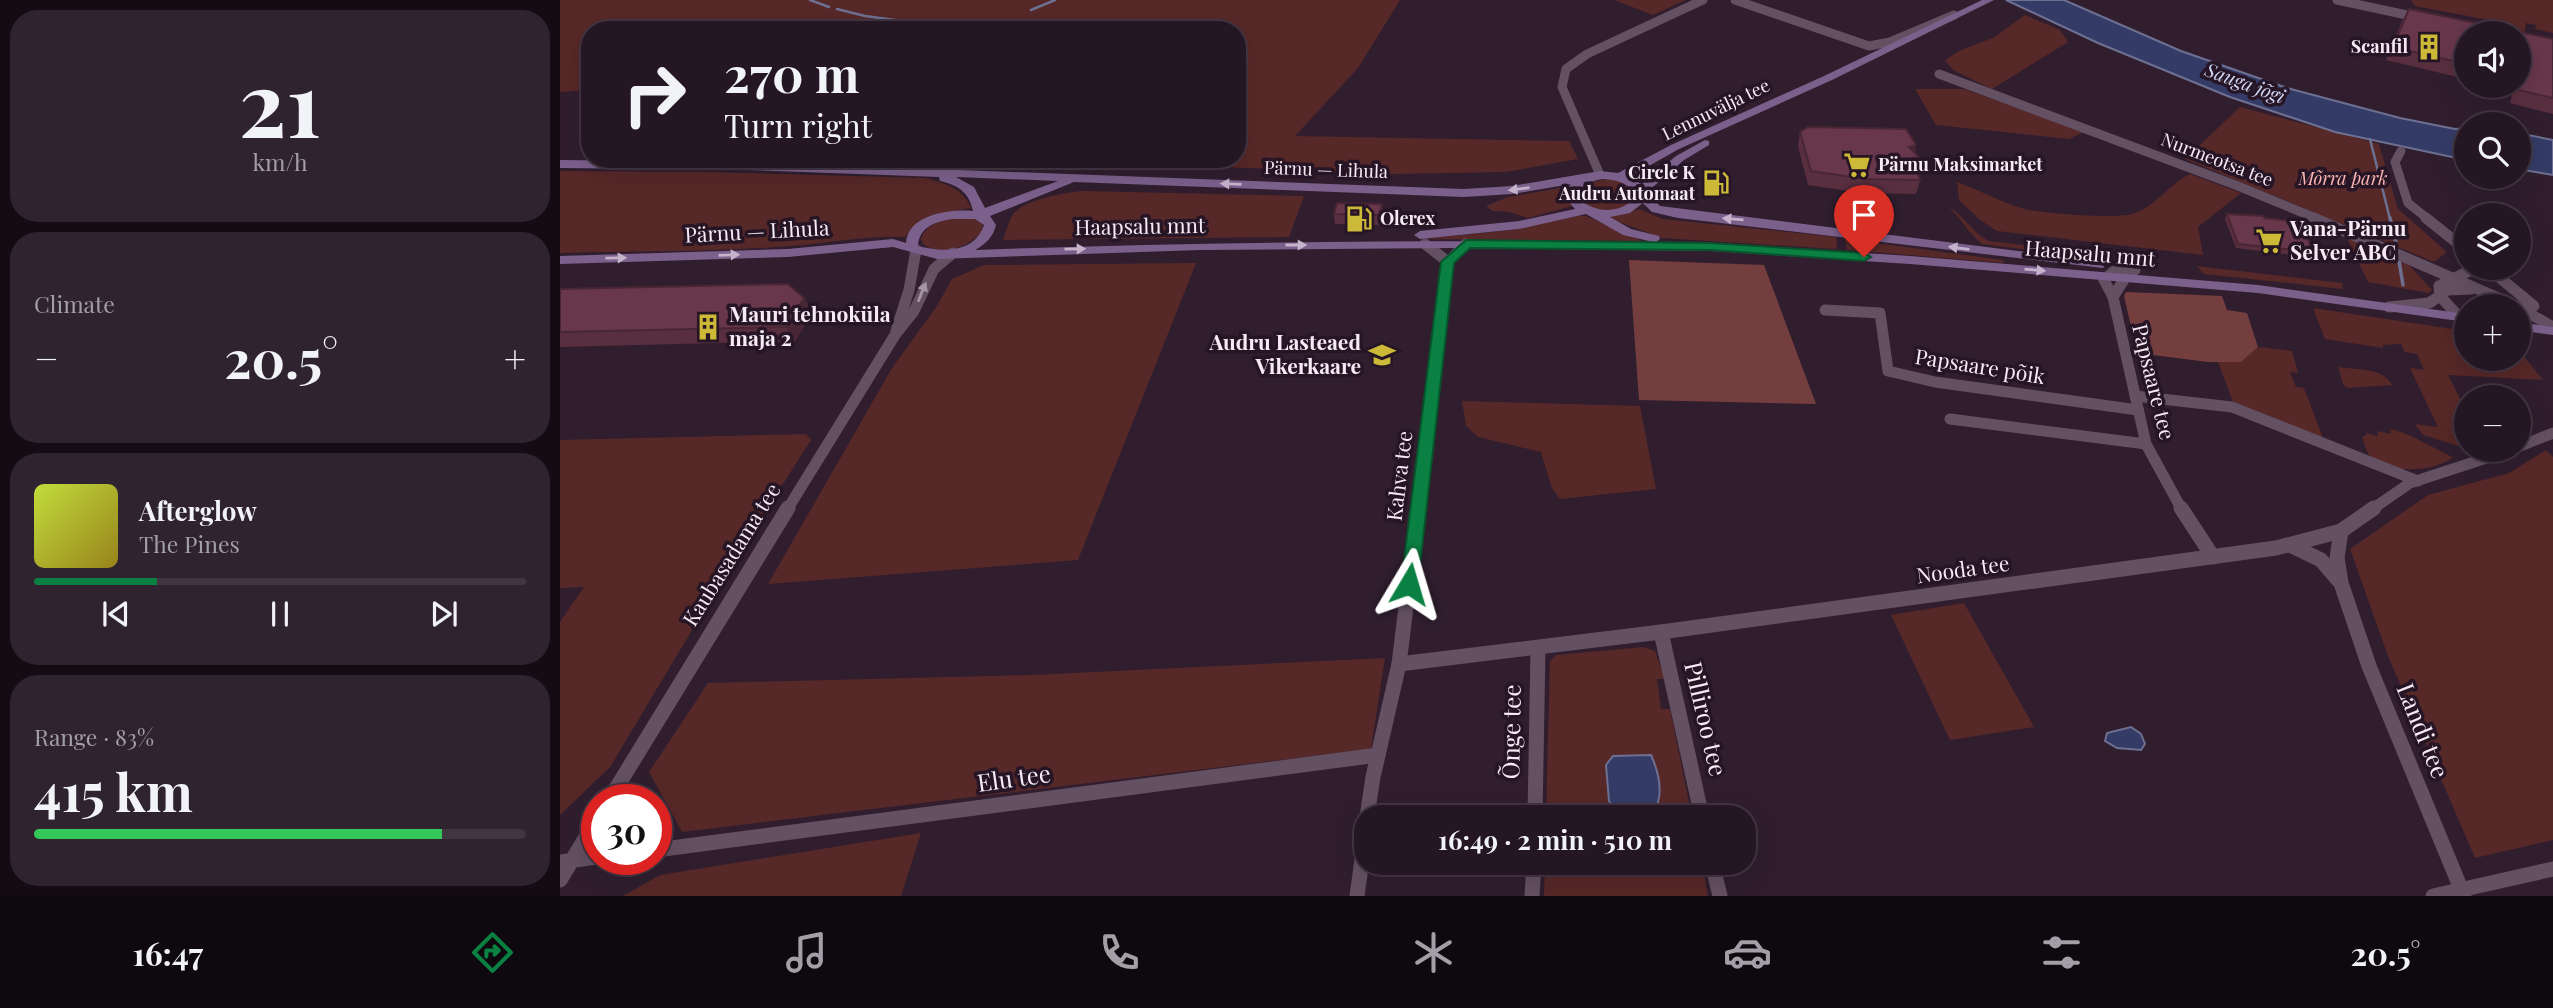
<!DOCTYPE html>
<meta charset="utf-8">
<style>
:root{--surface:#241623;--page:#302330;--text:#f1f3f6;--muted:#a39fa6;--line:#413541;--accent:#0b8043}
body{margin:0;font-family:"Playfair Display",serif;background:var(--page);color:var(--text);height:100vh;display:flex;flex-direction:column;font-size:26px;white-space:nowrap}
*{box-sizing:border-box;margin:0}
p{font-size:23px;color:var(--muted)}
.icon{flex:none;width:38px;height:38px;fill:none;stroke:currentColor;stroke-width:2;stroke-linecap:round;stroke-linejoin:round}
.map{position:relative;flex:1;overflow:hidden}
.sheet{display:flex;flex-direction:column;gap:10px;padding:10px;background:#140c13;width:560px}
.sheet>*{flex:none}
.top-card{position:absolute;left:21px;top:21px;width:665px;height:147px;border-radius:28px;box-shadow:0 7px 28px #0002,0 0 0 2px var(--line);background:#241623;color:var(--text);overflow:hidden}
.controls{position:absolute;left:1894px;top:21px;display:grid;gap:14px}
.controls a{display:grid;place-items:center;width:77px;height:77px;border-radius:50%;background:var(--surface);box-shadow:0 7px 28px #0002,0 0 0 2px var(--line);font-size:35px}
.speed{position:absolute;left:21px;top:784px;display:flex;gap:14px;font-size:35px;font-weight:700;text-align:center}
.speed>*{display:grid;place-content:center;width:91px;height:91px;border-radius:50%;background:var(--surface);box-shadow:0 7px 28px #0002,0 0 0 2px var(--line);line-height:1}
.speed .limit{border:10px solid #d22;background:#fff;color:#111}
.pin{position:absolute;display:grid;place-items:center;width:60px;height:60px;color:#fff;margin:-72px -30px;border-radius:50% 50% 50% 0;rotate:-45deg;box-shadow:0 0 7px #0007}
.pin .icon{rotate:45deg}
.me{position:absolute;width:77px;margin:-38px;rotate:7deg;stroke-linejoin:round;filter:drop-shadow(0 0 5px #0008)}
.turn{display:flex;align-items:center;gap:24px;height:147px;padding:0 28px;font-size:32px}
.turn .icon{width:91px;height:91px;stroke-width:2.5}
.turn b{display:block;font-size:49px;line-height:60px}
.big{font-size:52px;font-weight:700;line-height:1.1}
.sheet .widget{flex:1;display:flex;flex-direction:column;justify-content:center;gap:10px;min-width:0;padding:0 24px;border-radius:28px;background:var(--page)}
.sheet .dial{align-items:center;gap:0}
.dial b{font-size:91px;line-height:1}
.song{display:flex;align-items:center;gap:21px}
.cover{width:84px;height:84px;border-radius:10px;background:linear-gradient(135deg,hsl(70 70% 55%),hsl(50 70% 35%))}
.played{height:7px;border-radius:4px;background:linear-gradient(90deg,var(--accent) 25%,var(--line) 25%)}
.keys{display:flex;justify-content:space-around;direction:ltr}
.heat{display:flex;justify-content:space-between;align-items:center;font-size:38px;direction:ltr}
.charge{height:10px;border-radius:5px;background:linear-gradient(90deg,#34c759 83%,var(--line) 0)}
.trip{position:absolute;left:794px;top:805px;width:402px;height:70px;border-radius:28px;background:var(--surface);box-shadow:0 7px 28px #0002,0 0 0 2px var(--line);font-weight:700;line-height:70px;text-align:center}
.menu{display:flex;height:112px;justify-content:space-around;align-items:center;background:#0e090e;color:var(--muted)}
.menu .icon{width:49px;height:49px}
.menu .on{color:var(--accent)}
.menu b{font-size:32px;color:var(--text)}
main{display:flex;flex:1;min-height:0}
.map>svg:first-child{display:block}
.green{fill:#572828}
.forest{fill:#753e3e}
.water{fill:#343b66;stroke:#6e7091;stroke-width:2}
.lines{fill:none;stroke-linecap:round;stroke-linejoin:round}
.stream-far1{stroke:#6e7091;stroke-width:2.5}
.stream{stroke:#6e7091;stroke-width:3.5}
.street-far2{stroke:#645063;stroke-width:9}
.street-far1{stroke:#645063;stroke-width:11}
.street{stroke:#645063;stroke-width:15}
.secondary{fill:#7b608c;fill-rule:evenodd}
.wall{fill:#592f40}
.shaded-wall{fill:#492634}
.building{fill:#68374b;stroke:#492634;stroke-width:2}
.oneway{fill:#c5b3cb}
.oneway2{fill:#a695a5}
.route{fill:#0b8043;stroke:#07532c;stroke-width:2}
.labels{text-anchor:middle;stroke-width:7;stroke-linejoin:round;paint-order:stroke}
.far-poi-label{font-size:18px;font-weight:bold;fill:#f6eaf5;stroke:#261525;text-anchor:end}
.far-street-label{font-size:18px;fill:#f6eaf5;stroke:#261525}
.far-park-label{font-size:18px;font-style:italic;fill:#fdb4b2;stroke:#261525}
.far-water-label{font-size:19px;font-style:italic;fill:#ced5f3;stroke:#261525}
.street-label{font-size:21px;fill:#f6eaf5;stroke:#261525}
.poi-label{font-size:21px;font-weight:bold;fill:#f6eaf5;stroke:#261525;text-anchor:start}
.near-street-label{font-size:24px;fill:#f6eaf5;stroke:#261525}
</style>
<main>
<section class="sheet">
<div class="widget dial"><b>21</b><p>km/h</p></div>
<div class="widget"><p>Climate</p>
<div class="heat"><a>−</a><b class="big">20.5°</b><a>+</a></div>
</div>
<div class="widget">
<div class="song"><i class="cover"></i><div><b>Afterglow</b><p>The Pines</p></div></div>
<div class="played"></div>
<div class="keys"><svg class="icon" aria-label="previous" viewBox="0 0 24 24"><path d="M18 5L8 12l10 7zM5 5v14"/></svg><svg class="icon" aria-label="pause" viewBox="0 0 24 24"><path d="M8 5v14M16 5v14"/></svg><svg class="icon" aria-label="next" viewBox="0 0 24 24"><path d="M6 5l10 7-10 7zM19 5v14"/></svg></div>
</div>
<div class="widget"><p>Range · 83%</p><b class="big">415 km</b><div class="charge"></div></div>
</section>
<div class="map">
<svg width="1993" height="896" viewBox="0 0 1993 896">
<rect width="100%" height="100%" fill="#301e2f"/>
<g class="green">
<path d="M0 0H840L798 68 735 136 1009 141 1018 159 946 172 834 174 465 159H677V30H30V90L0 92Z"/>
<path d="M1054 0H1126L1093 15Z"/>
<path d="M1851 0H1993V33L1975 29 1976 25 1966 23 1964 37 1958 33 1854 12 1856 9 1944 30V23L1855 6Z"/>
<path d="M1465 15 1500 30 1508 42 1432 89 1393 70 1385 60 1401 50 1433 38Z"/>
<path d="M1355 89H1404L1524 132 1509 139 1376 125Z"/>
<path d="M1680 107 1819 144 1838 209 1887 252 1874 262 1625 159Z"/>
<path d="M0 171 144 172 366 178C386 184 403 188 411 208 383 212 364 216 345 237 305 235 257 245 216 247 144 252 72 251 0 253Z"/>
<path d="M1630 174 1681 193 1638 227 1643 255 1437 231 1419 219 1399 200 1397 182C1417 189 1437 200 1458 207 1477 214 1552 219 1572 214 1593 209 1609 184 1630 174Z"/>
<path d="M1050 179 1058 180 1073 191V200C1059 214 1031 214 1018 197L1017 192 1025 183Z"/>
<path d="M1006 187 1005 193 1012 206 968 218 949 212 933 211 926 206 948 197Z"/>
<path d="M524 191 744 196 729 237 443 240C446 233 449 219 454 213 467 199 506 192 524 191Z"/>
<path d="M1388 206C1404 215 1412 233 1429 241L1539 254 1544 259 1422 244C1409 234 1401 218 1388 206Z"/>
<path d="M1079 209 1103 219 1276 237 1277 249 1102 238 1046 217Z"/>
<path d="M1017 216H1026L1082 241 862 239 954 230Z"/>
<path d="M390 218H415L422 223 423 230C411 247 384 256 364 245L361 239C365 226 378 222 390 218Z"/>
<path d="M1792 238 1850 266 1872 290 1869 293 1808 282 1788 240Z"/>
<path d="M1285 239 1443 260 1444 263 1287 250Z"/>
<path d="M636 263 518 560 208 584 332 368 377 306 392 279 424 265Z"/>
<path d="M1637 266 1782 283 1783 289 1644 274Z"/>
<path d="M1753 308 1906 331V359H1958V349L1983 380 1888 375 1906 410V448L1863 435 1855 424 1878 427 1850 368 1864 370 1857 354 1845 352 1841 344 1823 345V348L1765 339Z"/>
<path d="M1698 347 1732 351 1738 373 1730 372 1736 387 1744 388 1763 438 1673 402 1658 362H1681Z"/>
<path d="M1778 367C1796 370 1823 367 1832 385L1787 388 1783 384Z"/>
<path d="M902 401 1080 406 1096 489 1000 499 992 488 981 452 918 437 906 426Z"/>
<path d="M1830 429C1849 432 1874 449 1893 457 1875 472 1828 475 1810 456 1806 451 1804 442 1802 436H1806V433L1818 436 1817 431 1831 434Z"/>
<path d="M246 434 251 440 165 575 50 767 0 815V622L24 587 0 588V440Z"/>
<path d="M1986 450 1993 457V840L1915 858 1828 656 1790 549 1868 495 1949 473Z"/>
<path d="M1404 603 1474 727 1390 740 1331 615Z"/>
<path d="M1083 647 1095 651 1105 679H1097L1101 709H1110L1132 817H986L990 661 996 655Z"/>
<path d="M825 658 811 749 122 832 89 772 148 683 472 675Z"/>
<path d="M361 833 341 896H63L100 875Z"/>
<path d="M985 863H1142L1148 896H984Z"/>
</g>
<g class="forest">
<path d="M1069 260 1204 265 1256 404 1079 400Z"/>
<path d="M1566 292 1662 296 1667 310 1687 313 1698 347 1681 362H1648L1577 353 1564 296Z"/>
</g>
<g class="water">
<path d="M1446 0H1504L1621 51 1727 88 1840 118 1895 129 1906 128V160L1775 132 1670 97 1538 43Z"/>
<path d="M1958 133 1993 140V175L1958 169Z"/>
<path d="M1571 727 1581 734 1585 744 1581 750 1557 748 1545 741 1547 733Z"/>
<path d="M1091 755C1099 773 1105 795 1093 813L1060 817 1049 801 1046 765 1053 756Z"/>
</g>
<g class="lines">
<g class="stream-far1">
<path d="M250 0 269 7"/>
<path d="M277 9 305 16 373 25 369 30"/>
<path d="M471 10 495 0"/>
<path d="M1810 139 1830 219"/>
</g>
<g class="stream">
<path d="M1830 218 1836 243"/>
<path d="M1839 261 1843 285"/>
</g>
<g class="street-far2">
<path d="M1175 0 1309 46 1330 42 1394 15"/>
<path d="M1777 0 1861 18"/>
<path d="M1379 74 1678 186 1758 219"/>
<path d="M1841 151 1835 162 1848 203 1868 219"/>
<path d="M1040 175 1002 87 1006 69 1027 54 1143 0"/>
</g>
<g class="street-far1">
<path d="M1754 218 1957 306"/>
<path d="M1866 218 1906 250"/>
<path d="M865 244 888 262"/>
<path d="M1928 268 1974 306"/>
<path d="M1575 270 1554 271 1544 280 1553 297 1586 444 1622 510"/>
<path d="M1553 297 1565 278"/>
<path d="M1829 307 1869 303 1880 296 1879 286 1915 268"/>
<path d="M1958 307 1993 327"/>
<path d="M1265 310 1320 313 1328 371 1375 382 1578 410"/>
<path d="M1899 317 1880 296 1887 290 1911 289"/>
<path d="M336 331 349 290 356 250"/>
<path d="M1575 396 1672 407 1858 481"/>
<path d="M1390 419 1586 444"/>
<path d="M1958 447 1993 433"/>
<path d="M227 510 335 335 354 311 374 269 393 253"/>
<path d="M858 510 888 262 906 244"/>
<path d="M1811 510 1850 483 1951 450"/>
</g>
<g class="street">
<path d="M1621 508 1653 557"/>
<path d="M1781 531 1777 558 1781 583 1809 666 1904 896"/>
<path d="M1730 545 1761 560 1778 580"/>
<path d="M1101 632 1142 817"/>
<path d="M839 664 1101 632 1716 548 1781 531 1814 508"/>
<path d="M49 800 228 508"/>
<path d="M807 817 813 777 839 664 858 508"/>
<path d="M975 817 978 648"/>
<path d="M96 850 818 755"/>
<path d="M0 862 37 857"/>
<path d="M1152 863 1160 896"/>
<path d="M0 880 37 819"/>
<path d="M797 896 807 823"/>
<path d="M972 896 974 863"/>
<path d="M1873 896 1993 869"/>
</g>
<g class="secondary">
<path d="M1422 0H1434L1272 80 1119 149 1069 177 1082 184 1116 156 1145 140 1149 141V145L1124 160 1087 192 1100 206 1538 261 1545 265 1543 268 1118 218 1092 212 1083 203 1070 213 1050 217 1071 229 1099 236 1100 239 1095 243 1141 242 1350 256 1698 285 1906 314V322L1698 293 1350 264 1151 251 889 248 640 250 377 259 333 247 228 257 0 264V256L228 249 333 239 346 243C348 214 391 209 413 211 409 192 398 185 380 181L379 177 188 170 0 168V160L188 162 904 189 952 186 1040 171 1058 173 1111 145 1264 76ZM396 177 498 181 425 208 414 187ZM1041 179C1054 179 1065 182 1075 192L1074 199C1058 214 1035 213 1019 199L1018 190 1027 183ZM514 182 904 197 952 194 1011 184 1006 189 1007 200 1015 209 959 221 860 231 854 235 860 239 959 229 1026 214 1063 235 1093 242C866 240 641 242 415 250 426 244 433 237 436 225L430 216ZM392 219H415L424 225C414 254 382 252 358 246 359 227 375 222 392 219Z"/>
<path d="M1958 322 1993 327V335L1958 330Z"/>
</g>
</g>
<g class="wall">
<path d="M1849 9 1993 39V114L1950 103 1953 91 1933 86H1958V33H1906V79L1826 60 1842 21Z"/>
<path d="M1240 132 1356 145 1355 152 1356 170 1360 180 1356 194 1302 193 1248 185 1238 146Z"/>
<path d="M822 204 823 214 820 225 775 224 774 214Z"/>
<path d="M1667 214 1704 218 1754 252 1751 257 1676 248 1665 219Z"/>
<path d="M0 289 244 298 253 312 235 341 0 347Z"/>
</g>
<g class="shaded-wall">
<path d="M1356 145 1353 158 1359 157 1356 170 1346 160 1349 147Z"/>
<path d="M822 204 823 214 820 225 819 215Z"/>
<path d="M244 298 253 312 235 341 226 327Z"/>
</g>
<g class="building">
<path d="M1849 9 1993 39V98L1959 90 1962 77H1958V33H1906V64L1833 47Z"/>
<path d="M1248 127 1346 129 1356 145 1349 147 1359 157 1352 158 1360 180 1305 179 1251 171 1240 132Z"/>
<path d="M777 203 822 204 819 215 774 214Z"/>
<path d="M1667 214 1703 216 1704 218 1740 222 1754 252 1678 244Z"/>
<path d="M228 284 244 298 226 327 0 332V289Z"/>
</g>
<defs><path id="oneway-solid" d="M-6-.8H1V-3.2L6.5 0L1 3.2V.8H-6Z" transform="scale(1.75)"/></defs>
<g class="oneway">
<use href="#oneway-solid" transform="translate(671 184) rotate(-178)"/>
<use href="#oneway-solid" transform="translate(959 189) rotate(173)"/>
<use href="#oneway-solid" transform="translate(1173 219) rotate(-175)"/>
<use href="#oneway-solid" transform="translate(736 245)"/>
<use href="#oneway-solid" transform="translate(1399 248) rotate(-173)"/>
<use href="#oneway-solid" transform="translate(515 249) rotate(-1)"/>
<use href="#oneway-solid" transform="translate(169 255) rotate(-2)"/>
<use href="#oneway-solid" transform="translate(56 258) rotate(-1)"/>
<use href="#oneway-solid" transform="translate(1475 270) rotate(5)"/>
</g>
<use class="oneway2" href="#oneway-solid" transform="translate(362 292) rotate(-68)"/>
<path class="route" d="M906 240 1150 243 1304 253 1311 257 1304 261 1150 250 910 248 894 263 858 584 856 589H843L841 584 881 262Z"/>
<defs>
<g id="building-bare" transform="scale(2.1)"><path d="M-4-6H4V6H1V3H-1V6H-4ZM-2.5-4.3h1.7v1.8h-1.7ZM.8-4.3h1.7v1.8H.8ZM-2.5-1h1.7V.8h-1.7ZM.8-1h1.7V.8H.8Z" fill="#cdb938" stroke="#261525" stroke-width="2.5" paint-order="stroke"/></g>
<g id="supermarket-bare" transform="scale(2.1)"><path d="M-6-5.5h2.5l.6 2H6L4.5 2H-2.5L-4.4-4H-6ZM-1.5 3.2a1.3 1.3 0 1 0 .1 0ZM3 3.2a1.3 1.3 0 1 0 .1 0Z" fill="#cdb938" stroke="#261525" stroke-width="2.5" paint-order="stroke"/></g>
<g id="fuel-bare" transform="scale(2.1)"><path d="M-5.5-6h7V0h2V4h1.3V-2.5L3-4.5l.8-.8L6-3V5H2.5V1h-1V6h-7ZM-4.2-4.7v3.2H.2V-4.7Z" fill="#cdb938" stroke="#261525" stroke-width="2.5" paint-order="stroke"/></g>
<g id="school-bare" transform="scale(2.1)"><path d="M0-5L7-2L0 1L-7-2ZM-4 1L0 2.5L4 1V4Q0 6-4 4Z" fill="#cdb938" stroke="#261525" stroke-width="2.5" paint-order="stroke"/></g>
</defs>
<g fill-rule="evenodd">
<use href="#building-bare" x="1869" y="47"/>
<use href="#supermarket-bare" x="1297" y="165"/>
<use href="#fuel-bare" x="1156" y="183"/>
<use href="#fuel-bare" x="799" y="219"/>
<use href="#supermarket-bare" x="1709" y="241"/>
<use href="#building-bare" x="148" y="327"/>
<use href="#school-bare" x="822" y="355"/>
</g>
<g class="labels">
<g class="far-poi-label">
<text x="1848" y="53">Scanfil</text>
<text x="1318" y="171" text-anchor="start">Pärnu Maksimarket</text>
<text x="1135" y="179">Circle K<tspan x="1135" dy="21">Audru Automaat</tspan></text>
<text x="820" y="225" text-anchor="start">Olerex</text>
</g>
<g class="far-street-label">
<text transform="translate(1156 110) rotate(-26)" y="6">Lennuvälja tee</text>
<text transform="translate(1657 160) rotate(21)" y="6">Nurmeotsa tee</text>
<text transform="translate(766 170) rotate(2)" y="6">Pärnu — Lihula</text>
</g>
<g class="far-park-label">
<text x="1783" y="185">Mõrra park</text>
</g>
<g class="far-water-label">
<text transform="translate(1685 83) rotate(20)" y="7">Sauga jõgi</text>
</g>
<g class="street-label">
<text transform="translate(580 227) rotate(-1)" y="7">Haapsalu mnt</text>
<text transform="translate(197 232) rotate(-3)" y="7">Pärnu — Lihula</text>
<text transform="translate(1530 254) rotate(5)" y="7">Haapsalu mnt</text>
<text transform="translate(1420 367) rotate(9)" y="7">Papsaare põik</text>
<text transform="translate(1593 382) rotate(76)" y="7">Papsaare tee</text>
<text transform="translate(840 476) rotate(-83)" y="7">Kahva tee</text>
<text transform="translate(172 555) rotate(-58)" y="7">Kaubasadama tee</text>
<text transform="translate(1403 570) rotate(-8)" y="7">Nooda tee</text>
</g>
<g class="poi-label">
<text x="1730" y="236">Vana-Pärnu<tspan x="1730" dy="24">Selver ABC</tspan></text>
<text x="169" y="322">Mauri tehnoküla<tspan x="169" dy="24">maja 2</tspan></text>
<text x="801" y="350" text-anchor="end">Audru Lasteaed<tspan x="801" dy="24">Vikerkaare</tspan></text>
</g>
<g class="near-street-label">
<text transform="translate(1145 719) rotate(77)" y="8">Pilliroo tee</text>
<text transform="translate(1862 731) rotate(68)" y="8">Landi tee</text>
<text transform="translate(952 732) rotate(-89)" y="8">Õnge tee</text>
<text transform="translate(454 779) rotate(-8)" y="8">Elu tee</text>
</g>
</g>
</svg>
<div class="controls">
<a><svg class="icon" aria-label="sound" viewBox="0 0 24 24"><path d="M4 9h4l5-4v14l-5-4H4zM17 9q2 3 0 6"/></svg></a>
<a><svg class="icon" aria-label="search" viewBox="0 0 24 24"><circle cx="10" cy="10" r="6"/><path d="M15 15l6 6"/></svg></a>
<a><svg class="icon" aria-label="layers" viewBox="0 0 24 24"><path d="M12 4l9 5-9 5-9-5zM3 14l9 5 9-5"/></svg></a>
<a>+</a>
<a>−</a>
</div>
<div class="speed"><div class="limit">30</div></div>
<div class="pin" style="left:1304px;top:257px;background:#d93025"><svg class="icon" aria-label="arrive" viewBox="0 0 24 24"><path d="M6 21V4h12l-3 4 3 4H6"/></svg></div>
<svg class="me" style="left:849px;top:584px" viewBox="-20 -20 40 40"><path d="M0-17L14 15 0 8-14 15z" fill="#0b8043" stroke="#fff" stroke-width="4"/></svg>
<div class="trip">16:49 · 2 min · 510 m</div>
<div class="top-card">
<div class="turn"><svg class="icon" aria-label="right" viewBox="0 0 24 24"><path d="M7 20v-9h11M14 6l5 5-5 5"/></svg><div><b>270 m</b>Turn right</div></div>
</div>
</div>
</main>
<nav class="menu">
<b>16:47</b>
<svg class="icon on" aria-label="directions" viewBox="0 0 24 24"><path d="M12 3l9 9-9 9-9-9zM9 14v-3h6M13 9l2 2-2 2"/></svg>
<svg class="icon" aria-label="music" viewBox="0 0 24 24"><path d="M9 18V5l10-2v13"/><circle cx="6" cy="18" r="3"/><circle cx="16" cy="16" r="3"/></svg>
<svg class="icon" aria-label="phone" viewBox="0 0 24 24"><path d="M5 4h4l2 5-3 2q2 4 5 5l2-3 5 2v4C11 20 4 13 5 4z"/></svg>
<svg class="icon" aria-label="climate" viewBox="0 0 24 24"><path d="M12 3v18M4 7l16 10M4 17L20 7"/></svg>
<svg class="icon" aria-label="car" viewBox="0 0 24 24"><path d="M5 17H2v-5l4-1 3-4h7l3 4 3 1v5h-3M9 17h6M6 11h13"/><circle cx="7" cy="17" r="2"/><circle cx="17" cy="17" r="2"/></svg>
<svg class="icon" aria-label="filters" viewBox="0 0 24 24"><path d="M4 7h16M4 17h16"/><circle cx="9" cy="7" r="2"/><circle cx="15" cy="17" r="2"/></svg>
<b>20.5°</b>
</nav>
